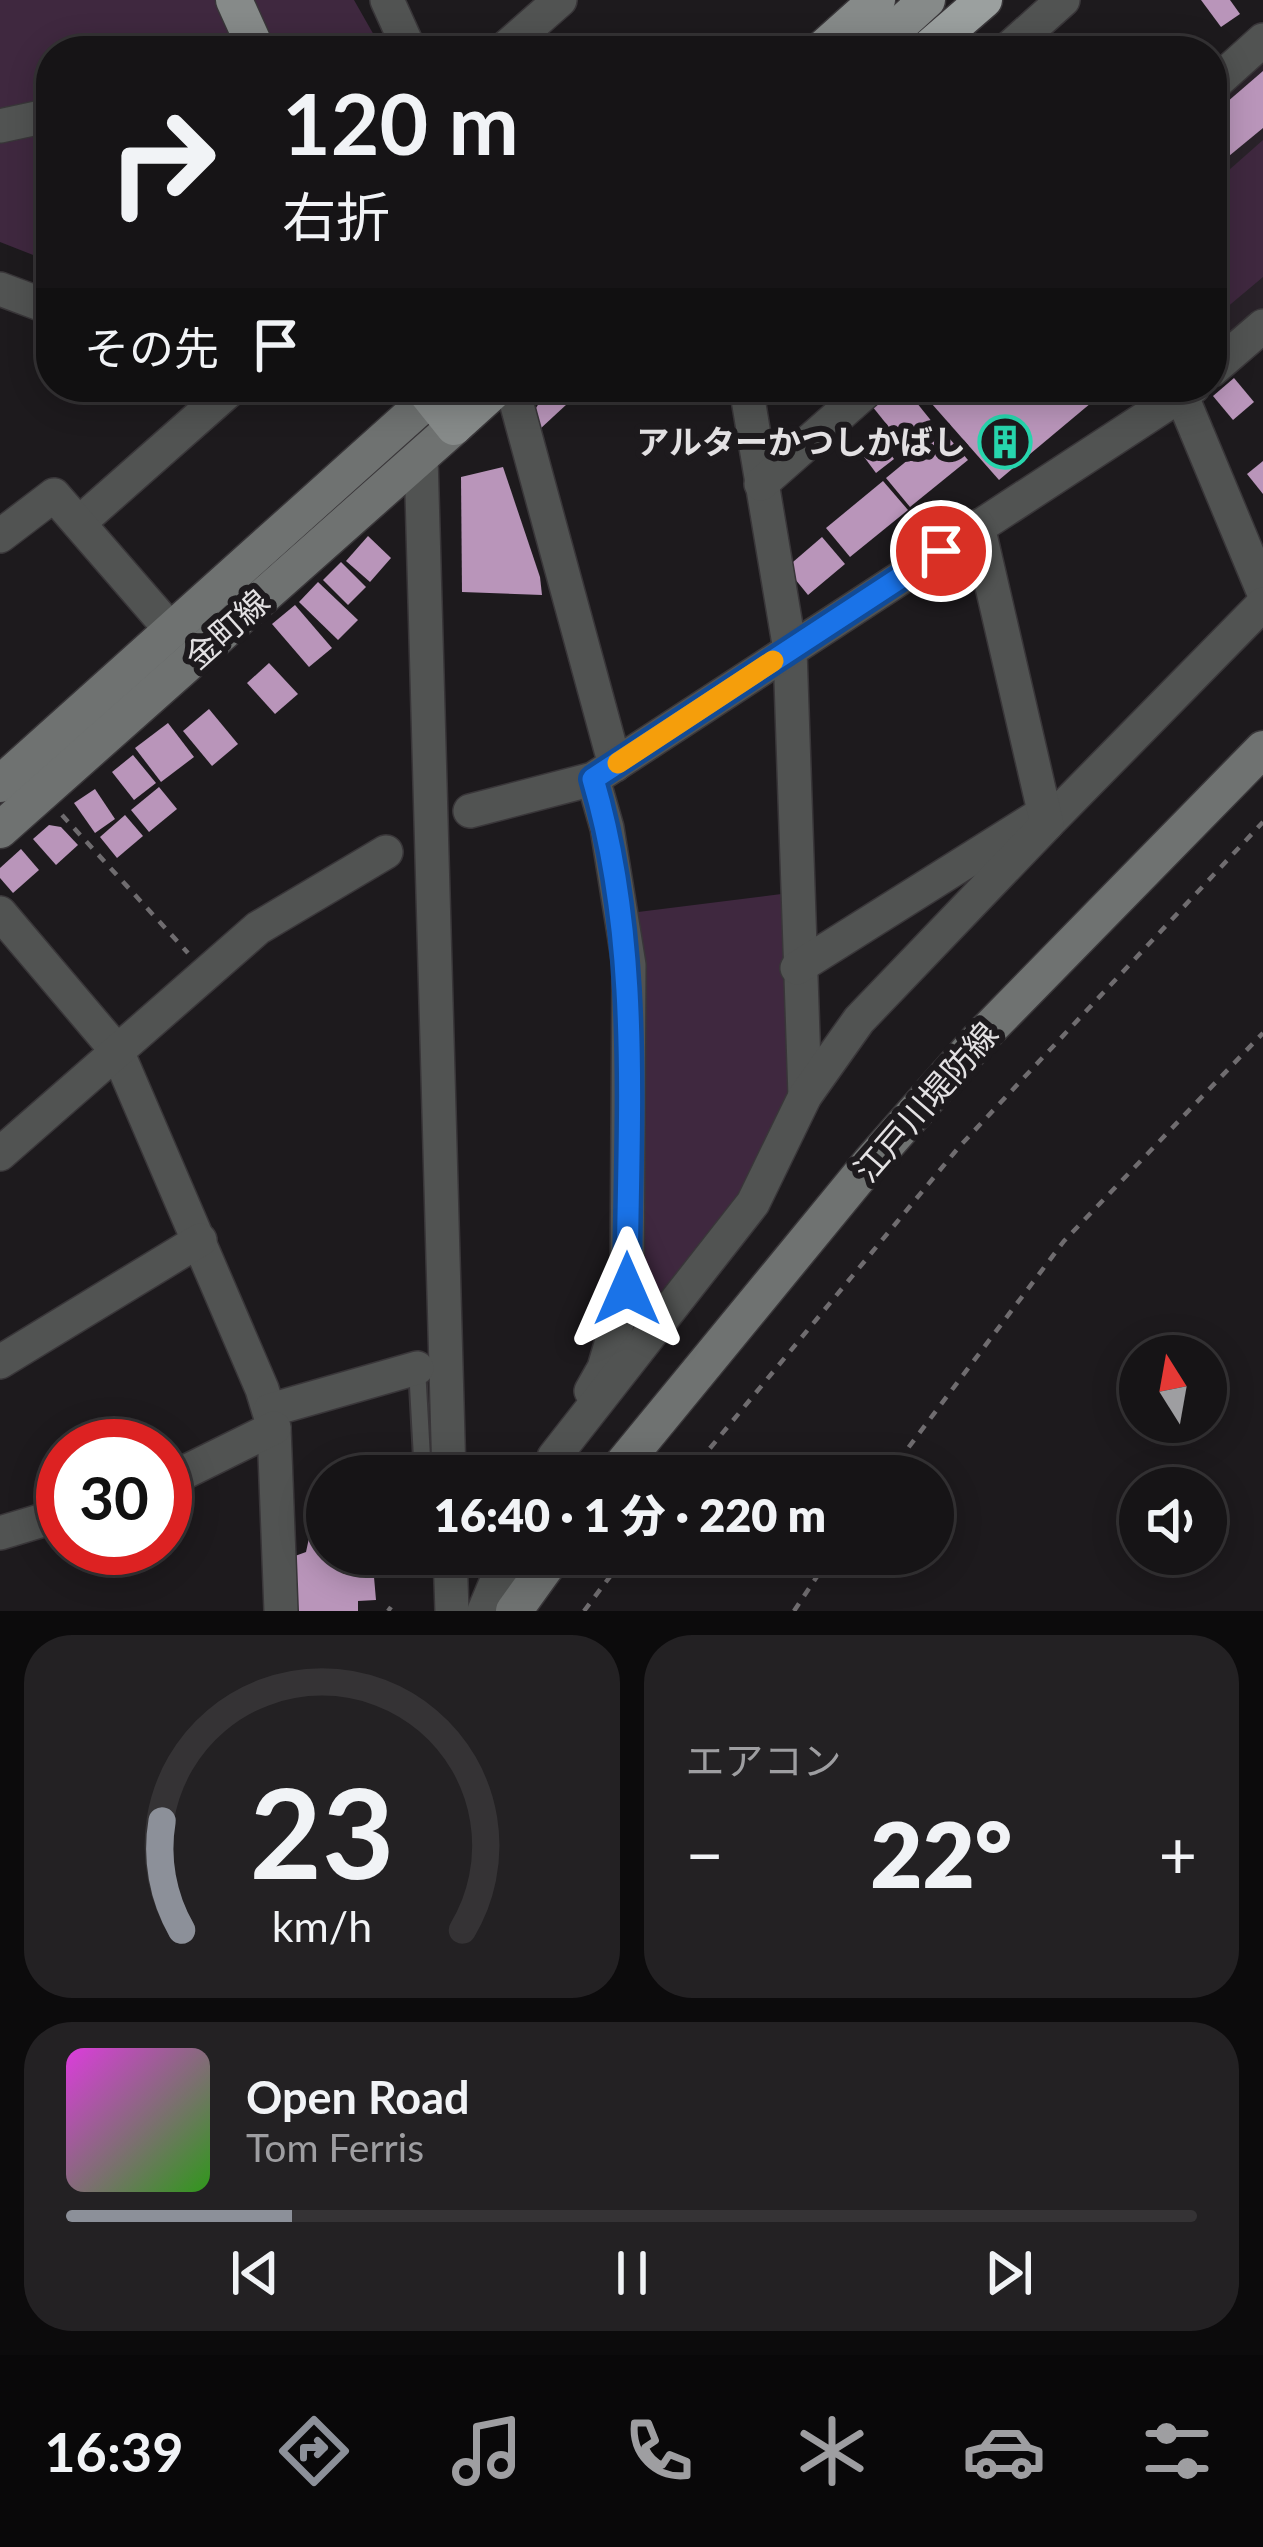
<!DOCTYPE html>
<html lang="ja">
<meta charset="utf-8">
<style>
:root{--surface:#161416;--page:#232123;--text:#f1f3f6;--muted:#9e9ea1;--line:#353335;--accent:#8c9099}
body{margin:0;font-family:Lato,"Noto Sans JP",sans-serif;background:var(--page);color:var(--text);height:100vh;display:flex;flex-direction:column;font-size:45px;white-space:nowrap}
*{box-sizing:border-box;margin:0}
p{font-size:39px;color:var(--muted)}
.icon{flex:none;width:66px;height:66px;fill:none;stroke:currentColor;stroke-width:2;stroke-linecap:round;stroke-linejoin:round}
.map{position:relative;height:1611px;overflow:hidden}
.panel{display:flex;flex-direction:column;gap:24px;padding:24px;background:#0c0b0c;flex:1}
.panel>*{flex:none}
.hud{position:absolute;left:36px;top:36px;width:1191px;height:366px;border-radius:48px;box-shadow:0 6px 30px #0003,0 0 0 3px var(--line);background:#161416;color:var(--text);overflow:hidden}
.needle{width:78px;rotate:349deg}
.tools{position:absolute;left:1119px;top:1335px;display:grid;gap:24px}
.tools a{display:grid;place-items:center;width:108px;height:108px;border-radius:50%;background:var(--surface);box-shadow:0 6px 30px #0003,0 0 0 3px var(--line);font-size:60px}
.speed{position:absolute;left:36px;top:1419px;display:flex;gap:24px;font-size:60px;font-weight:700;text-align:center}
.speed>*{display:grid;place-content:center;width:156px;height:156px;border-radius:50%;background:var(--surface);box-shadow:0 6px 30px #0003,0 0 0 3px var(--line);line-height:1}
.speed .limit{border:18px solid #d22;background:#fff;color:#111}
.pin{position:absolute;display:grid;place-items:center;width:102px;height:102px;color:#fff;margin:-51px;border:6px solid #fff;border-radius:50%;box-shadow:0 3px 12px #0007}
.me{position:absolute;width:132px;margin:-66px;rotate:0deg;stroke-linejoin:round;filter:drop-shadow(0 0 9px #0008)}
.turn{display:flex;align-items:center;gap:42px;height:252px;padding:0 48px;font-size:54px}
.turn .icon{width:156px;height:156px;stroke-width:2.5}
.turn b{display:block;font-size:84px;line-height:102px}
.then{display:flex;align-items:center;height:114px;padding:0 48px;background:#0003;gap:24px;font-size:45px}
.big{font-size:90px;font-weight:800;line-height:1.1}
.panel .card{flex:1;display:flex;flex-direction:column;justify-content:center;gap:18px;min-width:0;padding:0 42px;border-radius:48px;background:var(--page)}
.panel .dial{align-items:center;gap:0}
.dial svg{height:312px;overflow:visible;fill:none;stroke:var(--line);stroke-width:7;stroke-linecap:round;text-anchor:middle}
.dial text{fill:var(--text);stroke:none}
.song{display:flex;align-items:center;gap:36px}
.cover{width:144px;height:144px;border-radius:18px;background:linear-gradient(135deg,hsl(300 70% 55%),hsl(110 70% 35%))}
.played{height:12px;border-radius:6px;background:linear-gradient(90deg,var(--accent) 20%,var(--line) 20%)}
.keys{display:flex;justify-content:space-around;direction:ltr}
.heat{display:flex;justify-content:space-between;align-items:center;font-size:66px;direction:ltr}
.panel .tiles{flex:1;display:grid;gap:24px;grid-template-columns:1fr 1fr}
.card:last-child{grid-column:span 2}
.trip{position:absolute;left:306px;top:1455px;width:648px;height:120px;border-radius:60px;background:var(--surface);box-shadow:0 6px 30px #0003,0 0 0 3px var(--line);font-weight:800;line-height:120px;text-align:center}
.dock{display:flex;height:192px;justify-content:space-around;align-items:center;background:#090809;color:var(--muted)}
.dock .icon{width:84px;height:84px}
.dock .selected{color:var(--accent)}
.dock b{font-size:54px;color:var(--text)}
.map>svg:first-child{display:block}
.built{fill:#292229}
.green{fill:#3f283f}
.building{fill:#b995ba}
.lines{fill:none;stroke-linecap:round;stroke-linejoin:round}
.lane-casing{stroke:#393639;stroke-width:20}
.street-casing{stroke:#393639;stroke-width:36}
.secondary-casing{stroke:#393639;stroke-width:39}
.primary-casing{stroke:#393639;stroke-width:39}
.highway-casing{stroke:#393639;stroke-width:39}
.path{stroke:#6f6c6f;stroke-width:4.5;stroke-dasharray:9 9;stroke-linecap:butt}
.lane{stroke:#515352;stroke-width:16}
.street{stroke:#515352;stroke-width:33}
.secondary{stroke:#6f7271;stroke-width:36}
.primary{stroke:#868a89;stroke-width:36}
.highway{stroke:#9ba09f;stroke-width:36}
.route-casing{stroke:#114b97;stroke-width:30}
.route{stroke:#1a73e8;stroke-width:21}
.slow{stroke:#f59e0b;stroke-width:21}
.labels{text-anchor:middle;stroke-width:12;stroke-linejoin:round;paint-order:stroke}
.poi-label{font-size:33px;font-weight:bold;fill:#e3e1e3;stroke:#1d1a1d;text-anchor:end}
.street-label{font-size:33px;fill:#e3e1e3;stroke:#1d1a1d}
</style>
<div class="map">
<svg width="1263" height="1611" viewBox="0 0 1263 1611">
<rect width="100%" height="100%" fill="#1d1a1d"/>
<path class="built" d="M1263 50V317L1212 362V95Z"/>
<g class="green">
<path d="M0 0H354L383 51H51V262L0 242Z"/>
<path d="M1263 140V277L1219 314 1212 306V185Z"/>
<path d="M789 893 794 1093 750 1191 649 1321 636 1305 630 913Z"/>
</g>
<g class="building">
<path d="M1201 0H1230L1240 14 1221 27Z"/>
<path d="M1263 71V128L1212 170V115Z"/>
<path d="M1234 378 1254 402 1233 420 1213 396Z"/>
<path d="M549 387 567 404 540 429 536 408Z"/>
<path d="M885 387H904L933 423 904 446 868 401Z"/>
<path d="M917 387H1077L1091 403 999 480Z"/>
<path d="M943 431 968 460 910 507 886 478Z"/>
<path d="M874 432 894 459 876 473 856 446Z"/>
<path d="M1263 461V494L1247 474Z"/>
<path d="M503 467 540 577 542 595 462 592 461 477Z"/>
<path d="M883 481 908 510 850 557 826 528Z"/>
<path d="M368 536 391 558 370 582 346 561Z"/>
<path d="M822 537 845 564 808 595 786 568Z"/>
<path d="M341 562 366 587 348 605 323 580Z"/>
<path d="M318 582 358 620 338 640 299 602Z"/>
<path d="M295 605 332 648 309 667 272 624Z"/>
<path d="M269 663 298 694 275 714 247 683Z"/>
<path d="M209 709 238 744 212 766 183 731Z"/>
<path d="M168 723 194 757 161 782 135 748Z"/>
<path d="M133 755 156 783 134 800 112 772Z"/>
<path d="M159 787 177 809 149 832 131 810Z"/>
<path d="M95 789 115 819 95 833 74 803Z"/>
<path d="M125 815 143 836 117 858 100 837Z"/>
<path d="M49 825 61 827 78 845 56 865 33 839Z"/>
<path d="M21 849 39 870 13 893 0 878V868Z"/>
<path d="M327 1537V1554H398L400 1576 374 1577 376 1600 358 1601V1611H298L295 1556 306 1552 309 1538Z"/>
</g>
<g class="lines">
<g class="lane-casing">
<path id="lane" d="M417 1368 423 1476"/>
</g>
<g class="street-casing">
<g id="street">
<path d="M387 0 410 51"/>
<path d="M502 51 560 0"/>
<path d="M1006 51 1063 0"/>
<path d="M1212 86 1263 40"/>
<path d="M0 126 51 115"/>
<path d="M0 289 51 308"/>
<path d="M1212 370 1263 326"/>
<path d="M512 387 615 765"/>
<path d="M746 387 790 650 805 1096"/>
<path d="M1178 387 1263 591"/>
<path d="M421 456 449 1476"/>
<path d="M761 484 871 387"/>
<path d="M79 523 233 387"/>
<path d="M0 536 54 495 171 630"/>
<path d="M470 811 593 779 1193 387"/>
<path d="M1047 824 1263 604"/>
<path d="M0 913 117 1051 262 1389 274 1428 281 1611"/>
<path d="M797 968 1034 819"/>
<path d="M0 1154 258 928 386 852"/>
<path d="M0 1362 200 1240"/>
<path d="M591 1391 604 1368 627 1289 629 965 607 828 593 779"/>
<path d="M270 1410 417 1368"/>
<path d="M554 1457 753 1203 805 1096 859 1020 1047 824 978 526"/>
<path d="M165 1482 274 1428"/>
<path d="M0 1533 63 1514"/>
<path d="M450 1554 452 1611"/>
<path d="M484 1611 508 1554"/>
</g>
</g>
<g class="secondary-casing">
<g id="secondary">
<path d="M0 784 429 399"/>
<path d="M0 830 454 427"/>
<path d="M613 1476 870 1163 983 1035 1263 749"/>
<path d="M514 1611 555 1554"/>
</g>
</g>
<g class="primary-casing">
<g id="primary">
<path d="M234 0 257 51"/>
<path d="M820 51 877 0"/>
<path d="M871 51 927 0"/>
<path d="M422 387 454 427 498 387"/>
</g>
</g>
<g class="highway-casing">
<path id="highway" d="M925 51 984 0"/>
</g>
<g class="path">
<path d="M62 815 188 953"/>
<path d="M687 1476 959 1147 1263 822"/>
<path d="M887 1476 1064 1241 1263 1033"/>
<path d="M388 1611 391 1607"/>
<path d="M584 1611 627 1554"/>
<path d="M794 1611 832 1554"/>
</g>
<use href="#lane" class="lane"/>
<use href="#street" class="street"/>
<use href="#secondary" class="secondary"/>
<use href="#primary" class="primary"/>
<use href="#highway" class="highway"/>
</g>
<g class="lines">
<g class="route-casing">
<path id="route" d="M627 1289C628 1119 642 945 593 779L941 551"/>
</g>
<use href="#route" class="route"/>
<path class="slow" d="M618 763 773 661"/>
</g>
<defs>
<g id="building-ring" transform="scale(2.7)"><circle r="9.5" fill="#1d1a1d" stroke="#27d5ad" stroke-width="1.5"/><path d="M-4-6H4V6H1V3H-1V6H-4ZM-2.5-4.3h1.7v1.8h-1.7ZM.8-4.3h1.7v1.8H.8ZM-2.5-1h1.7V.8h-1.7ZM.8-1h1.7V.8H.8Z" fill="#27d5ad"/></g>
</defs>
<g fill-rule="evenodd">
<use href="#building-ring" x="1005" y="442"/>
</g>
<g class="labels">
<g class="poi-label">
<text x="966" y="454">アルターかつしかばし</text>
</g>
<g class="street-label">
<text transform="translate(227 629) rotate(-42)" y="12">金町線</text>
<text transform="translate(926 1102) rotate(-49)" y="12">江戸川堤防線</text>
</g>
</g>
</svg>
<div class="tools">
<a><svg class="needle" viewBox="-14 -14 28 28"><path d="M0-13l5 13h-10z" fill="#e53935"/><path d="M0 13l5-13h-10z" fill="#9e9ea1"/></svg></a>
<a><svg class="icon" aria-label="sound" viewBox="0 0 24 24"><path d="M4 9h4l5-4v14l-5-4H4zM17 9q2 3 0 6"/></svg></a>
</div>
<div class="speed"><div class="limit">30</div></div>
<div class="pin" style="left:941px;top:551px;background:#d93025"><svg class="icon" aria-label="arrive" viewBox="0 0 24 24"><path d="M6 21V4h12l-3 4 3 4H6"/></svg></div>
<svg class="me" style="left:627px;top:1289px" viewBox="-20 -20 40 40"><path d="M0-17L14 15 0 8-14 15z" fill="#1a73e8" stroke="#fff" stroke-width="4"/></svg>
<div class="trip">16:40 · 1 分 · 220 m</div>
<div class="hud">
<div class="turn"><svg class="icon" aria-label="right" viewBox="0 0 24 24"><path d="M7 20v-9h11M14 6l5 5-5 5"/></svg><div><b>120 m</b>右折</div></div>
<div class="then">その先<svg class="icon" aria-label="arrive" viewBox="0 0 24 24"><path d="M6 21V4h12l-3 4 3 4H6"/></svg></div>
</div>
</div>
<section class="panel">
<div class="tiles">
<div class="card dial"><svg viewBox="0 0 100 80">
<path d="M14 69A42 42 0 1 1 86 69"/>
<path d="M14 69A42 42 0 0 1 9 41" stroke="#8c9099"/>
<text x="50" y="56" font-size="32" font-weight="700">23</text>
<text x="50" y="72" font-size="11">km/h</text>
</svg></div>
<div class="card"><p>エアコン</p>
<div class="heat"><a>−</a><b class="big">22°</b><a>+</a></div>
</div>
<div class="card">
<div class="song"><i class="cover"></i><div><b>Open Road</b><p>Tom Ferris</p></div></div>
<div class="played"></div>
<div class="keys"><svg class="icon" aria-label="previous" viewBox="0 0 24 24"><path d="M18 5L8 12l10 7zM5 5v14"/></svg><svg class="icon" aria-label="pause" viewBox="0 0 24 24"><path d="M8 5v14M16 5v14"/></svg><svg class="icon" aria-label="next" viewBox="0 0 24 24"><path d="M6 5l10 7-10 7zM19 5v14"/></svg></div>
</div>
</div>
</section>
<nav class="dock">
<b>16:39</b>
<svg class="icon selected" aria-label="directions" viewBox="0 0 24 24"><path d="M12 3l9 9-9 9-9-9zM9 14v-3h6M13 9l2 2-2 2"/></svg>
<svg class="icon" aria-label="music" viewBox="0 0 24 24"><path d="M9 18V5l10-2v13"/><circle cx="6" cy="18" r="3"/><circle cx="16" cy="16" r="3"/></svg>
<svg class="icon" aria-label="phone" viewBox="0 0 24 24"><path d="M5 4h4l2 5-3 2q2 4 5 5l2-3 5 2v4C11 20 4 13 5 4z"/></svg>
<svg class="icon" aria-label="climate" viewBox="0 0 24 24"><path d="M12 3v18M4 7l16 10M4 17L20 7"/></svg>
<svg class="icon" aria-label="car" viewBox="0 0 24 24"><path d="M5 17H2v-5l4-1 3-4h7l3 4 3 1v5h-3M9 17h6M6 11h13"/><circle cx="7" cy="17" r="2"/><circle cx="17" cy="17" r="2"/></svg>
<svg class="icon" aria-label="filters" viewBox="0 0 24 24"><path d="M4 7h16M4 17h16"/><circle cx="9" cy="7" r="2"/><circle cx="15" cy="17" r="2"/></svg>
</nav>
